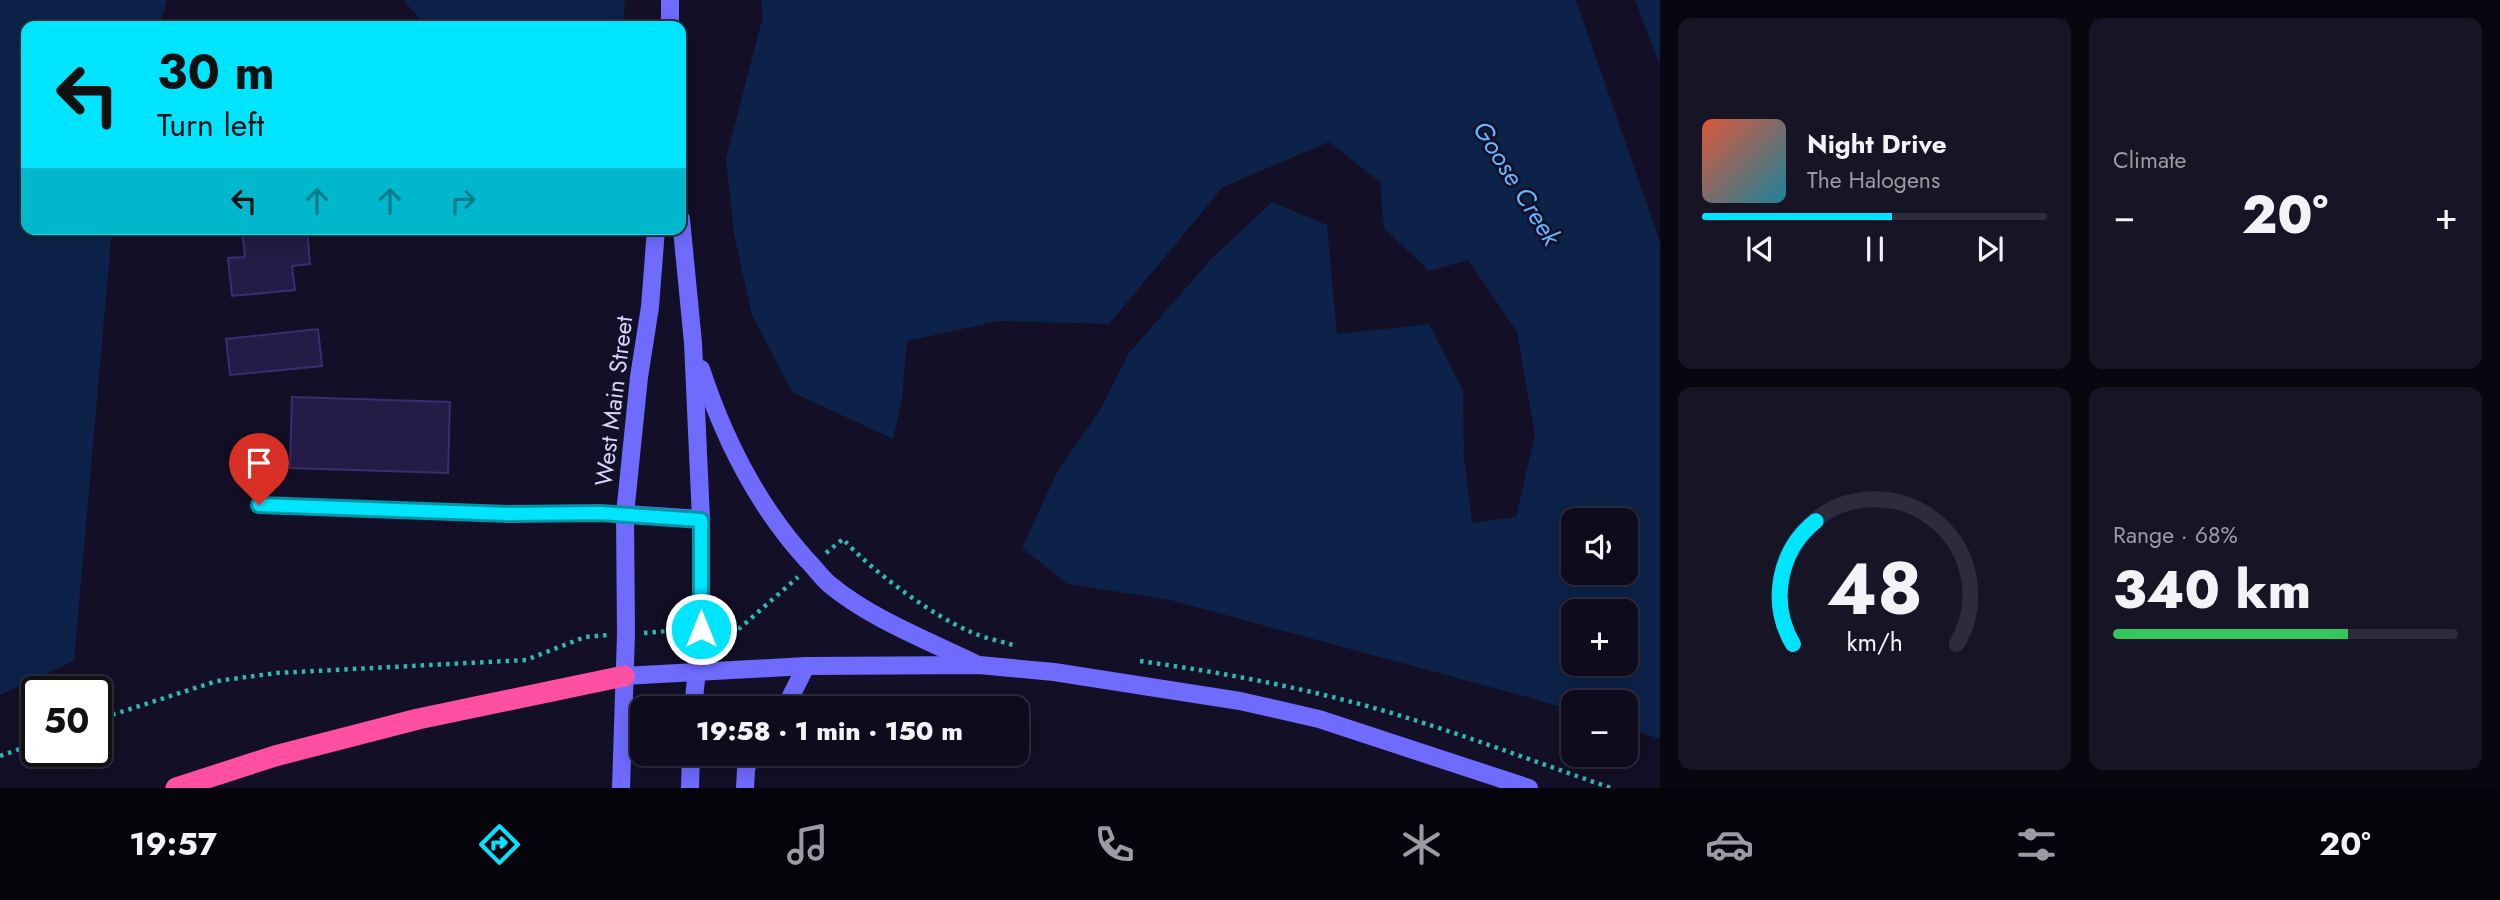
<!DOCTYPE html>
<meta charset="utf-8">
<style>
:root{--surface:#0e0b1c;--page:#171425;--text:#f1f3f6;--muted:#9b9ba3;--line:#2e2b3b;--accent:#00e5ff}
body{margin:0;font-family:Jost,sans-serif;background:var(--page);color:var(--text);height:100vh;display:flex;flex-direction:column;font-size:26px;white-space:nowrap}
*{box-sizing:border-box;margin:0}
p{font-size:23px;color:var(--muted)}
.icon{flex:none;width:38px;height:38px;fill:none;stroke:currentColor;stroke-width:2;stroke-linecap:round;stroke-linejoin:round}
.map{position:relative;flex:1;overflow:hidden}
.drawer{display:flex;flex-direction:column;gap:18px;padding:18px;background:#08060f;width:840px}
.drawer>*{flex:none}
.top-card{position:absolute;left:21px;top:21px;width:665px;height:214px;border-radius:14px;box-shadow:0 4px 18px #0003,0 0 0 2px var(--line);background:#00e5ff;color:#111;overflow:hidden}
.tools{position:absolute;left:1561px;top:508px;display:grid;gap:14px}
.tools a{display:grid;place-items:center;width:77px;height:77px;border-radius:14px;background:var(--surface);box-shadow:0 4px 18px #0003,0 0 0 2px var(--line);font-size:35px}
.speed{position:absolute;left:21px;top:676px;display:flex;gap:14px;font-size:35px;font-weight:700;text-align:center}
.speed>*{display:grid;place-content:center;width:91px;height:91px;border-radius:50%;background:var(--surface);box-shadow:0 4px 18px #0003,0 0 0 2px var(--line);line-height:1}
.speed .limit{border:4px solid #111;border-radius:10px;background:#fff;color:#111}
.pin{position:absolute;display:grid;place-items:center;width:60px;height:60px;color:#fff;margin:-72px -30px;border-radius:50% 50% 50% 0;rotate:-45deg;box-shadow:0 0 7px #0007}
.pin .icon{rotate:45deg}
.me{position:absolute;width:77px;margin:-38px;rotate:0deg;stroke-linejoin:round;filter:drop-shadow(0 0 5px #0008)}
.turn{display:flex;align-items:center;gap:24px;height:147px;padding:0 21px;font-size:32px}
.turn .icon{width:91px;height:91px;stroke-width:2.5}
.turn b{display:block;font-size:49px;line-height:60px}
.lanes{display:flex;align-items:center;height:66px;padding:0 21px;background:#0003;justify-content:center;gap:35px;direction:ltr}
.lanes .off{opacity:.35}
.big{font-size:52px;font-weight:800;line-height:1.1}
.drawer .tile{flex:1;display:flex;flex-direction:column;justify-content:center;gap:10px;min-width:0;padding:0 24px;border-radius:14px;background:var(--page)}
.drawer .dial{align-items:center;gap:0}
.dial svg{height:182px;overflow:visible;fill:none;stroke:var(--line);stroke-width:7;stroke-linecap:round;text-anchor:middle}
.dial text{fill:var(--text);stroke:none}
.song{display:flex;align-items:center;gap:21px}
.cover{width:84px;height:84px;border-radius:10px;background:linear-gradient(135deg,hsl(10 70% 55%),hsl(190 70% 35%))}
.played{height:7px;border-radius:4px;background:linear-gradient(90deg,var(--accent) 55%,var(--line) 55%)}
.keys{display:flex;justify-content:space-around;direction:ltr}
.heat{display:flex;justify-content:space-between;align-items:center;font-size:38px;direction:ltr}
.charge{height:10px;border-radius:5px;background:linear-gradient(90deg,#34c759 68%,var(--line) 0)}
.drawer .tiles{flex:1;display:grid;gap:18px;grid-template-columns:repeat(2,1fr)}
.trip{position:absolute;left:630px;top:696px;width:399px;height:70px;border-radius:14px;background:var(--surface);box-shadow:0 4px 18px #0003,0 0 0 2px var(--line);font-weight:800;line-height:70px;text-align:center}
.tabs{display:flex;height:112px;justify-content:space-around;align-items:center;background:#06040b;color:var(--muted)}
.tabs .icon{width:49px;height:49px}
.tabs .current{color:var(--accent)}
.tabs b{font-size:32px;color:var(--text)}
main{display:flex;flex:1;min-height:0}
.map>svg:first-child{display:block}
.water{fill:#0c2248;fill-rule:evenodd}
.building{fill:#241b47;stroke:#3b2d73;stroke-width:2}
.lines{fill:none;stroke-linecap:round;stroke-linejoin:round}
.path{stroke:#2fb8b0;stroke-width:4.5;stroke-dasharray:3.5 5;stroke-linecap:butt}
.service{stroke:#3d3a85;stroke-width:14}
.secondary{stroke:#6f6bff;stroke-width:18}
.motorway{stroke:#ff4fa3;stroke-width:21}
.route-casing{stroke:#0095a6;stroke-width:18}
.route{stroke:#00e5ff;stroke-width:12}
.labels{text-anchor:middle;stroke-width:5;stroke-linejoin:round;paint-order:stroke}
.street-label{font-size:24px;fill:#d9d4ff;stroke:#130f26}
.water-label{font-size:26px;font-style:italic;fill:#62b6ff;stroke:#130f26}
</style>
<main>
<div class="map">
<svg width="1660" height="788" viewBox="0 0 1660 788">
<rect width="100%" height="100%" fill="#130f26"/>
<g class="water">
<path d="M0 0H167L160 26H26V229H112L74 661 0 695Z"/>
<path d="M404 0H625L623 26H424Z"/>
<path d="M761 0H1576L1660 242V739L1626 728V702H1573V711L1531 698 1170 600 1068 584 1022 548 1057 472 1100 410 1129 353 1213 257 1272 202 1327 225 1337 334 1429 324 1463 391 1464 457 1472 523 1516 517 1535 435 1517 332 1468 260 1429 271 1384 228 1380 182 1329 142 1223 187 1109 324 999 321 907 341 902 399 893 439 792 392 752 315 734 234 726 159 763 16ZM1573 520H1626V572H1573ZM1573 611H1626V663H1573Z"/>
<path d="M1635 0H1660V65Z"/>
</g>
<g class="building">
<path d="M242 229H307L310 264 292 266 295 290 232 296 228 258 245 257Z"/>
<path d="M318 329 322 366 230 375 226 339Z"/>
<path d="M292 397 450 402 448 473 290 468Z"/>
<path d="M256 444 283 445 282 468 256 467Z"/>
</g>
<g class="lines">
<g class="path">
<path d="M826 553 843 539C872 571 931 615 971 632 984 638 1000 641 1013 645"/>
<path d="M721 628H740L798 577"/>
<path d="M644 633 681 630"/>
<path d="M1140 661C1226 673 1311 689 1395 714 1467 736 1539 763 1611 788"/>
<path d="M96 720 217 681 277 673 526 660 585 637 608 635"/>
<path d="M0 756 37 743"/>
</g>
<path class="service" d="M259 505 509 514H625"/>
<g class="secondary">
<path d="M670 26V0"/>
<path d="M681 219 693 343 701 519V629L693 709"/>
<path d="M701 369C724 439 757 505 807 560 815 568 821 577 829 584 871 619 927 640 976 664"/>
<path d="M625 514 701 519"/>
<path d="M624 676 806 666 979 665 1054 672 1240 701 1319 719 1529 788"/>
<path d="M779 709 789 700 806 666"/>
<path d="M621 788 626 634 625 514 639 377 650 307 656 229"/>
<path d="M690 788 691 754"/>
<path d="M745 788 746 770 750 754"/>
</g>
<path class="motorway" d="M176 788 275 756 418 719 624 676"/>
</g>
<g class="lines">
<g class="route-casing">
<path id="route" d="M259 505 509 514 600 513 701 520V629"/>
</g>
<use href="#route" class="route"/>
</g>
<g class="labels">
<g class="street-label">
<text transform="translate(614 401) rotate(-83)" y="8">West Main Street</text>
</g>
<g class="water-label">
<text transform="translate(1517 183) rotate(58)" y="9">Goose Creek</text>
</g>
</g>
</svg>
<div class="tools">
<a><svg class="icon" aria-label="sound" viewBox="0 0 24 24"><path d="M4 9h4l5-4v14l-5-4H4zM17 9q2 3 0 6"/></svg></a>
<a>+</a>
<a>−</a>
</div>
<div class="speed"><div class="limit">50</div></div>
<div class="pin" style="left:259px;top:505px;background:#d93025"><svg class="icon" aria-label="arrive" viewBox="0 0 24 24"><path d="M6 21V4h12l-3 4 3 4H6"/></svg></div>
<svg class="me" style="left:701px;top:629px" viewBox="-20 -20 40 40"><circle r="17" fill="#00e5ff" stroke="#fff" stroke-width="3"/><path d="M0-11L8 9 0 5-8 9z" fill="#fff"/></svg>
<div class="trip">19:58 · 1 min · 150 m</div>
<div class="top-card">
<div class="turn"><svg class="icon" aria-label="left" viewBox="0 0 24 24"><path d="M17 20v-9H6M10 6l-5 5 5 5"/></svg><div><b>30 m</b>Turn left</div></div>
<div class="lanes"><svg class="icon" aria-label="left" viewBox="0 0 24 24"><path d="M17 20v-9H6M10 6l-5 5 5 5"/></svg><svg class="icon off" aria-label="ahead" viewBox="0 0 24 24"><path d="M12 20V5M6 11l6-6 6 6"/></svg><svg class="icon off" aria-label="ahead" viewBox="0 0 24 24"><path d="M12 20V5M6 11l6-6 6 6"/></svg><svg class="icon off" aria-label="right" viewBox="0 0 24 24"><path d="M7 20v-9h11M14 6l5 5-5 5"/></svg></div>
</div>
</div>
<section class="drawer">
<div class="tiles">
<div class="tile">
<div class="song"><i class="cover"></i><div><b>Night Drive</b><p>The Halogens</p></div></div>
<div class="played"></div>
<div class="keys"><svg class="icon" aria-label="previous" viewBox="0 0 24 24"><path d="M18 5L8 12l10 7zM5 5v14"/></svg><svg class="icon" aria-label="pause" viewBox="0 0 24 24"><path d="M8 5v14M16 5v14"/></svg><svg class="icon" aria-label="next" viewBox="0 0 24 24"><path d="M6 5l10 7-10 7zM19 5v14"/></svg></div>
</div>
<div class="tile"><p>Climate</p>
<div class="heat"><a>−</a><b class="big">20°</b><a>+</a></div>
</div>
<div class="tile dial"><svg viewBox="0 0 100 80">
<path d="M14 69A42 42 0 1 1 86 69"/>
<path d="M14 69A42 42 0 0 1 24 15" stroke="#00e5ff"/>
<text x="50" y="56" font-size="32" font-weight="700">48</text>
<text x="50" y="72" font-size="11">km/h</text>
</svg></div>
<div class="tile"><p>Range · 68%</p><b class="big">340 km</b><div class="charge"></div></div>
</div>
</section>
</main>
<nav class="tabs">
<b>19:57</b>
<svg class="icon current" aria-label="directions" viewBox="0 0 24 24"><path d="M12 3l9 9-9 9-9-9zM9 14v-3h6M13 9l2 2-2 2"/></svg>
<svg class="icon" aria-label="music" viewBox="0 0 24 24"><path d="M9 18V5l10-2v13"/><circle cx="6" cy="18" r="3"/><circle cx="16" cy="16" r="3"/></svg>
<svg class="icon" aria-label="phone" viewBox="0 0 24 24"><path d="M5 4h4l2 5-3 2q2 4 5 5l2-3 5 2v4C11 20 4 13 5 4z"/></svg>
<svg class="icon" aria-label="climate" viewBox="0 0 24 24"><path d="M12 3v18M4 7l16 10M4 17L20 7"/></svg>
<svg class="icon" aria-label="car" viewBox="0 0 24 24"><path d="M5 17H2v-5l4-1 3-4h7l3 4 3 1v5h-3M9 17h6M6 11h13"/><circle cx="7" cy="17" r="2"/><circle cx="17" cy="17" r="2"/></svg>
<svg class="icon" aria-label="filters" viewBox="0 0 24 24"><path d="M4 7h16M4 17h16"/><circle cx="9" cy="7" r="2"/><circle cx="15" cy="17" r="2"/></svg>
<b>20°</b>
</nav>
